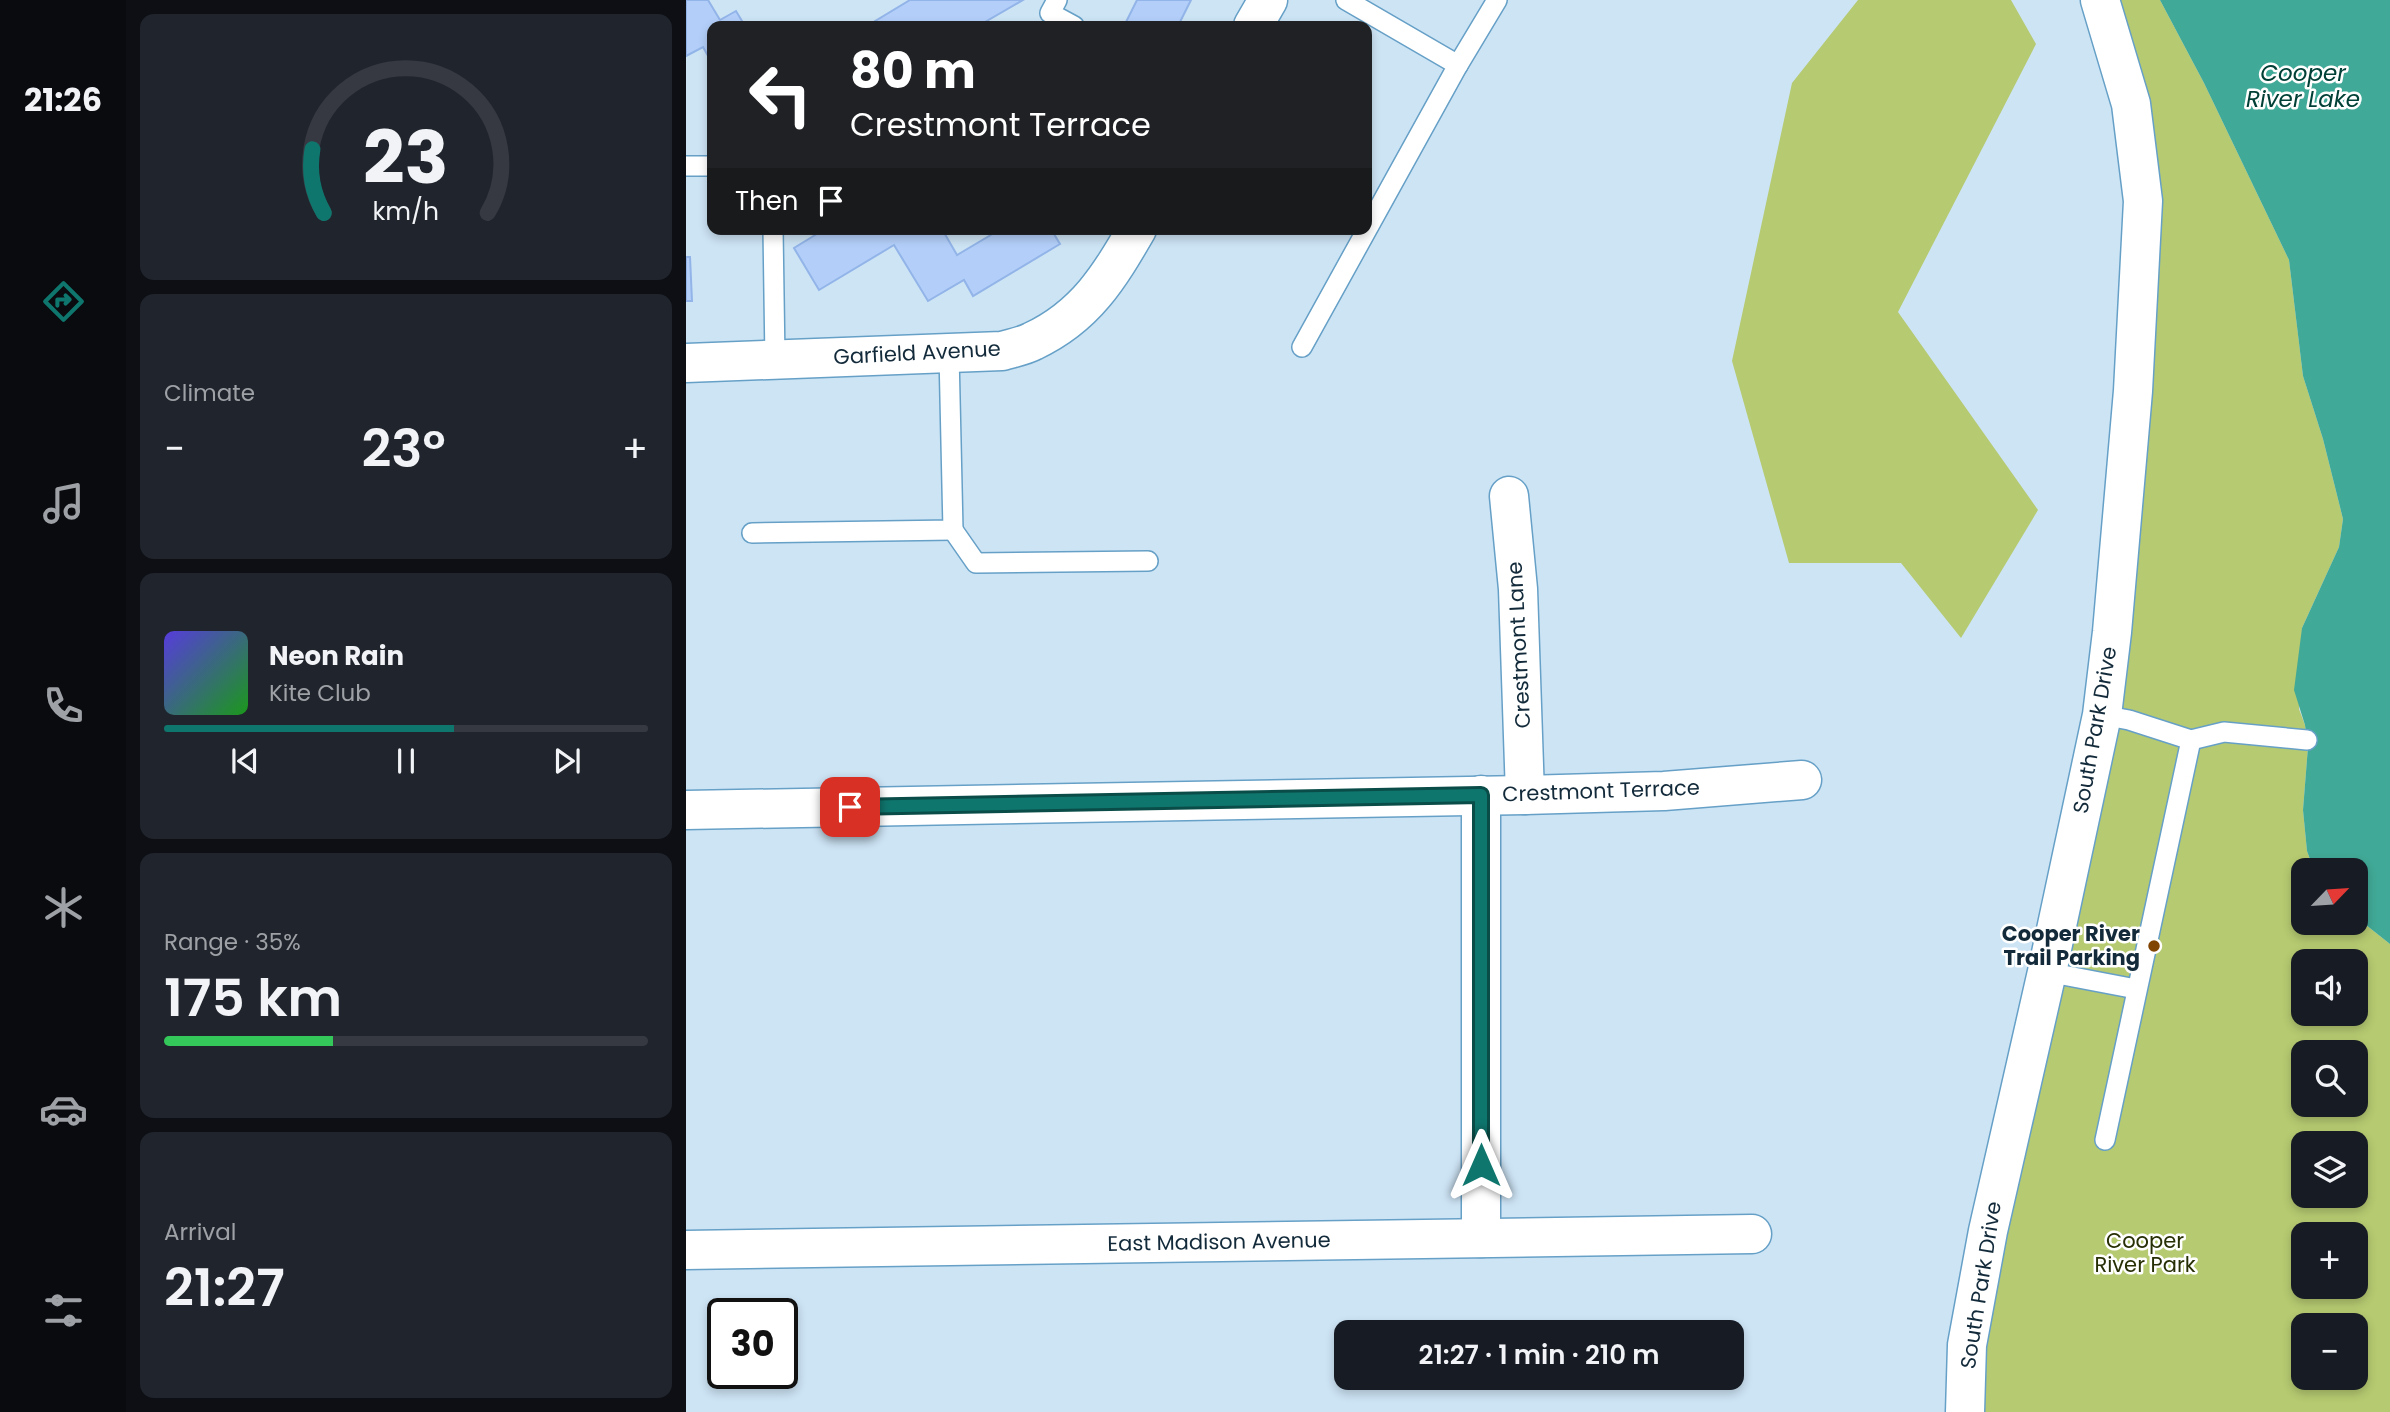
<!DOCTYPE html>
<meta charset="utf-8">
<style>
:root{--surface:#171b24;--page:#20242c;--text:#f1f3f6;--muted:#9ea1a6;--line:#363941;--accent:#0f766e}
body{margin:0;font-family:Poppins,sans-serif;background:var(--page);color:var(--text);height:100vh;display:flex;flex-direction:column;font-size:26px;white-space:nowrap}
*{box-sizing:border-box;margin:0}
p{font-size:23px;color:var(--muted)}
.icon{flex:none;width:38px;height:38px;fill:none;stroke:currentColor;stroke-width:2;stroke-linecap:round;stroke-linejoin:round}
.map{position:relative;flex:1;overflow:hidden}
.sheet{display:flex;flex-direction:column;gap:14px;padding:14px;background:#0d0f14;width:560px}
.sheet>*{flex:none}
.guide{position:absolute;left:21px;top:21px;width:665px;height:214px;border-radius:14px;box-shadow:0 4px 10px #0003;background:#202124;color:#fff;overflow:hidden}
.needle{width:46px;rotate:65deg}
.controls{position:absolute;left:1605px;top:858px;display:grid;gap:14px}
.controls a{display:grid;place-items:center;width:77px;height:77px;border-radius:14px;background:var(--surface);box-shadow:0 4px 10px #0003;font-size:35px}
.speed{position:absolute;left:21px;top:1298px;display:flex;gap:14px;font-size:35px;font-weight:700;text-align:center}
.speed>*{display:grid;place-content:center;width:91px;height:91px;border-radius:50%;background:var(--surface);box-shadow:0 4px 10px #0003;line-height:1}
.speed .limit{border:4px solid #111;border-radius:10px;background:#fff;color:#111}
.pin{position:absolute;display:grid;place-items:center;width:60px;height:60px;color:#fff;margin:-30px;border-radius:14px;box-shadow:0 4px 10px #0006}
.me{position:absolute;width:77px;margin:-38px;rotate:0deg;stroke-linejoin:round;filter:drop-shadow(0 0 5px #0008)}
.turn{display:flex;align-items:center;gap:24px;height:147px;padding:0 28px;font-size:32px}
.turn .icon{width:91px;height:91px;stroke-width:2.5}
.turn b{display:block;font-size:49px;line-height:60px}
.then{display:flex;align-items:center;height:66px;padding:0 28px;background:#0003;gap:14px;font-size:26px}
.big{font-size:52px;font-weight:600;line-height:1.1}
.sheet .tile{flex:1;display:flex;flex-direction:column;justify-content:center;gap:10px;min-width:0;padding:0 24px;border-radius:14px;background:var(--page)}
.sheet .dial{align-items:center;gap:0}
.dial svg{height:182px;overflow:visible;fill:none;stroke:var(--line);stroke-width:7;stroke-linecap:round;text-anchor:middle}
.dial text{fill:var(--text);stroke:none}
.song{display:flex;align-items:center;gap:21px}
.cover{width:84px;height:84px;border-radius:10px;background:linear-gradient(135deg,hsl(250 70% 55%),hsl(120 70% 35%))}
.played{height:7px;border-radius:4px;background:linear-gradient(90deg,var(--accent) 60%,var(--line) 60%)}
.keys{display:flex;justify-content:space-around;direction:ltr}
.heat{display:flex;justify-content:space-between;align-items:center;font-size:38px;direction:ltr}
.charge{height:10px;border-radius:5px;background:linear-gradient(90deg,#34c759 35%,var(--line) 0)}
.trip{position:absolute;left:648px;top:1320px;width:410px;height:70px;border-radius:14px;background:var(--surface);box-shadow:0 4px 10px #0003;font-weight:600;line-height:70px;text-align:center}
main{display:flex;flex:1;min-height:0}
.tabs{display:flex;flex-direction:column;width:126px;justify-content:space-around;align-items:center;background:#090b0e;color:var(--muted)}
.tabs .icon{width:49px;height:49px}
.tabs .selected{color:var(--accent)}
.tabs b{font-size:32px;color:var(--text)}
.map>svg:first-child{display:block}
.green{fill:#b6ca71;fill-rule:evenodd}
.water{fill:#41a997}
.building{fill:#b3cff9;stroke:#92b4e8;stroke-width:2}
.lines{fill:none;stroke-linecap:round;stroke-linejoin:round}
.service-casing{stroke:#66a0c7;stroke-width:22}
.minor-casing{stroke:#66a0c7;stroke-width:41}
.tertiary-casing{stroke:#66a0c7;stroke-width:41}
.service{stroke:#fff;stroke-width:19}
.minor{stroke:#fff;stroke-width:38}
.tertiary{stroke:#fff;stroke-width:38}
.route-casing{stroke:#0a4d48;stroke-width:18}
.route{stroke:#0f766e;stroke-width:12}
.poi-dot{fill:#814400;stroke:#fff;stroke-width:2.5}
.labels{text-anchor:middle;stroke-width:5;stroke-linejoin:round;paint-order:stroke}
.street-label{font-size:21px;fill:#122a3a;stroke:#fff}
.poi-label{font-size:21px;font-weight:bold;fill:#122a3a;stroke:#fff;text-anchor:end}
.park-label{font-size:21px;fill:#272f05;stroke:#fff}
.water-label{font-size:23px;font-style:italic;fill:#004036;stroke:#fff}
</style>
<main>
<nav class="tabs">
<b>21:26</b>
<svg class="icon selected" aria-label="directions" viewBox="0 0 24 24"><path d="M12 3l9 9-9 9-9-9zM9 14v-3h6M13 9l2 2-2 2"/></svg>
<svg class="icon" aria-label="music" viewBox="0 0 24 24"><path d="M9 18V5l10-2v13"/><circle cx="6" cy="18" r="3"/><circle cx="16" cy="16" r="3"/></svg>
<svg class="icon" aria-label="phone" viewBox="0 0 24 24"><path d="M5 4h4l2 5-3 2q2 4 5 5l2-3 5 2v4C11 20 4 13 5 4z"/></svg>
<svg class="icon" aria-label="climate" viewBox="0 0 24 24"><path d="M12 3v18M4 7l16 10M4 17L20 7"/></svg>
<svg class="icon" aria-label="car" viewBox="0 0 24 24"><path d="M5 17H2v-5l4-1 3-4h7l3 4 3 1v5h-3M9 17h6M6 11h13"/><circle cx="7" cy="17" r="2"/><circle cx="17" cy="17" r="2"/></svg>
<svg class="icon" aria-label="filters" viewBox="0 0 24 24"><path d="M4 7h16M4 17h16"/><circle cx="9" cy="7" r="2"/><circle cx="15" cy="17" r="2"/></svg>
</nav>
<section class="sheet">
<div class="tile dial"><svg viewBox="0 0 100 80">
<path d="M14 69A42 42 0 1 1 86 69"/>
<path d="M14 69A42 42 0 0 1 9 41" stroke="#0f766e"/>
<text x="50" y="56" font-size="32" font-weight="700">23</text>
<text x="50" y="72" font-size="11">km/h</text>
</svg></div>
<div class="tile"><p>Climate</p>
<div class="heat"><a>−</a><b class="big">23°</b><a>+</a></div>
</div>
<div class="tile">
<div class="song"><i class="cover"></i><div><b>Neon Rain</b><p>Kite Club</p></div></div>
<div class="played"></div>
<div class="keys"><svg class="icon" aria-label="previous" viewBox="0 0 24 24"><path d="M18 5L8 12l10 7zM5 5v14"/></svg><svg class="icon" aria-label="pause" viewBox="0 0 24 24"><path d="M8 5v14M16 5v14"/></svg><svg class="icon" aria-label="next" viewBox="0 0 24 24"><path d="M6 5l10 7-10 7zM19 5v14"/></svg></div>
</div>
<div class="tile"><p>Range · 35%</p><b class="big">175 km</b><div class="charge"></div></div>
<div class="tile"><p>Arrival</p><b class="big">21:27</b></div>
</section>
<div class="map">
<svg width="1704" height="1412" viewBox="0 0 1704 1412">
<rect width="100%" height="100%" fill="#cde4f5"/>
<g class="green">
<path d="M1172 0H1325L1350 44 1212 312 1352 510 1275 638 1215 563H1103L1046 361 1106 83Z"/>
<path d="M1414 0H1474L1518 83 1603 260 1617 376 1637 439 1657 519 1653 547 1616 628 1613 709 1619 725 1622 747 1617 810 1621 851 1628 870H1617V922H1670V917L1704 944V1412H1279L1416 715 1457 201ZM1617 961H1670V1013H1617ZM1617 1052H1670V1104H1617ZM1617 1143H1670V1195H1617ZM1617 1234H1670V1286H1617ZM1617 1325H1670V1377H1617Z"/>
</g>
<path class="water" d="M1474 0H1704V944L1670 917V870H1628L1621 851 1617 810 1622 747 1619 725 1608 690 1616 628 1653 547 1657 519 1637 439 1617 376 1603 260 1518 83Z"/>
<g class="building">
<path d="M0 0H22L34 20 50 11 59 26H26V63L17 47 0 56Z"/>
<path d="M224 0H337L292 26H181Z"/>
<path d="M451 0H505L492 26H443L439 24Z"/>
<path d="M139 229H256L271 255 315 229H365L374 244 287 296 278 280 242 301 208 245 133 290 108 248Z"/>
<path d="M0 257H4L6 301H0Z"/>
</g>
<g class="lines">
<g class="service-casing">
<g id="service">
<path d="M371 0 364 13 388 26"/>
<path d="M772 65 811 0"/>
<path d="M0 166H26"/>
<path d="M87 229 89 360"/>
<path d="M616 347 772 65 660 0"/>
<path d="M267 530 290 563 462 561"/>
<path d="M66 533 267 530 263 354"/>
<path d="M1416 715 1443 720 1505 740 1419 1140"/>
<path d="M1505 740 1538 732 1621 740"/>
<path d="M1361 972 1450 989"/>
</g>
</g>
<g class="minor-casing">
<g id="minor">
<path d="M567 26 582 0"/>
<path d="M0 363 316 351C326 348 338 346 347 341 400 316 423 277 451 229"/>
<path d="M823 496 832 589 839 795"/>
<path d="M795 795V1238"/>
<path d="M0 810 839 795 978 791 1116 780"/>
<path d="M0 1250 1066 1234"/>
</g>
</g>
<g class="tertiary-casing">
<path id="tertiary" d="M1279 1412 1281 1345 1302 1231 1361 972 1416 715 1426 632 1447 391 1457 201 1445 104 1414 0"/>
</g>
<use href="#service" class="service"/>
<use href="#minor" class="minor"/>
<use href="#tertiary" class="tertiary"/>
</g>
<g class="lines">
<g class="route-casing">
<path id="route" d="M164 807 795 795V1165"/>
</g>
<use href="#route" class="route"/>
</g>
<circle class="poi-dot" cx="1468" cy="946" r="7"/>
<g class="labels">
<g class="street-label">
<text transform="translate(231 353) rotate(-3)" y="7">Garfield Avenue</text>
<text transform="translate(833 645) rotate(-93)" y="7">Crestmont Lane</text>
<text transform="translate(1409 730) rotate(-80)" y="7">South Park Drive</text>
<text transform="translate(915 791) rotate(-2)" y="7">Crestmont Terrace</text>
<text transform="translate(533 1242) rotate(-1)" y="7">East Madison Avenue</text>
<text transform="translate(1295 1285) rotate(-81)" y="7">South Park Drive</text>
</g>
<g class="poi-label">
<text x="1454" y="941">Cooper River<tspan x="1454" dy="24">Trail Parking</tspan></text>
</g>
<g class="park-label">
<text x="1459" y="1248">Cooper<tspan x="1459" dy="24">River Park</tspan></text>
</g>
<g class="water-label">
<text x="1617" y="81">Cooper<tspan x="1617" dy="26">River Lake</tspan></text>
</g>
</g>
</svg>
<div class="controls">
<a><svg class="needle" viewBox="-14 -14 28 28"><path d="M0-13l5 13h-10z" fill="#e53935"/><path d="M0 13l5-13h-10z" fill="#9ea1a6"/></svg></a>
<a><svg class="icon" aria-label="sound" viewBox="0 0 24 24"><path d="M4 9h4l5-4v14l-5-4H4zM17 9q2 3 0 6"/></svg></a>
<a><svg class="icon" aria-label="search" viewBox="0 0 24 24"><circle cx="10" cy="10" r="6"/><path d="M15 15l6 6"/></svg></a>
<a><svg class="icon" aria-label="layers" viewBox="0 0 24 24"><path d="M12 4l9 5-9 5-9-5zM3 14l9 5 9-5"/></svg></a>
<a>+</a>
<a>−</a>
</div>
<div class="speed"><div class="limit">30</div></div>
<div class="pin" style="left:164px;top:807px;background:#d93025"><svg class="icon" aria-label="arrive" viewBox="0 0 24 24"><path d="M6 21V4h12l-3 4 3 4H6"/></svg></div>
<svg class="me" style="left:795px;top:1165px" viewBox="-20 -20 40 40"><path d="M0-17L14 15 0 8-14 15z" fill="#0f766e" stroke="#fff" stroke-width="4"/></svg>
<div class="trip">21:27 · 1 min · 210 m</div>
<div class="guide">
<div class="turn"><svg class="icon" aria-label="left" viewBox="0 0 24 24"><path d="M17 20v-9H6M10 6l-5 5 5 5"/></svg><div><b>80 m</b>Crestmont Terrace</div></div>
<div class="then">Then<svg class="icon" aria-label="arrive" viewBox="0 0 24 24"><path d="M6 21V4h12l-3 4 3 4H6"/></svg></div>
</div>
</div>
</main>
